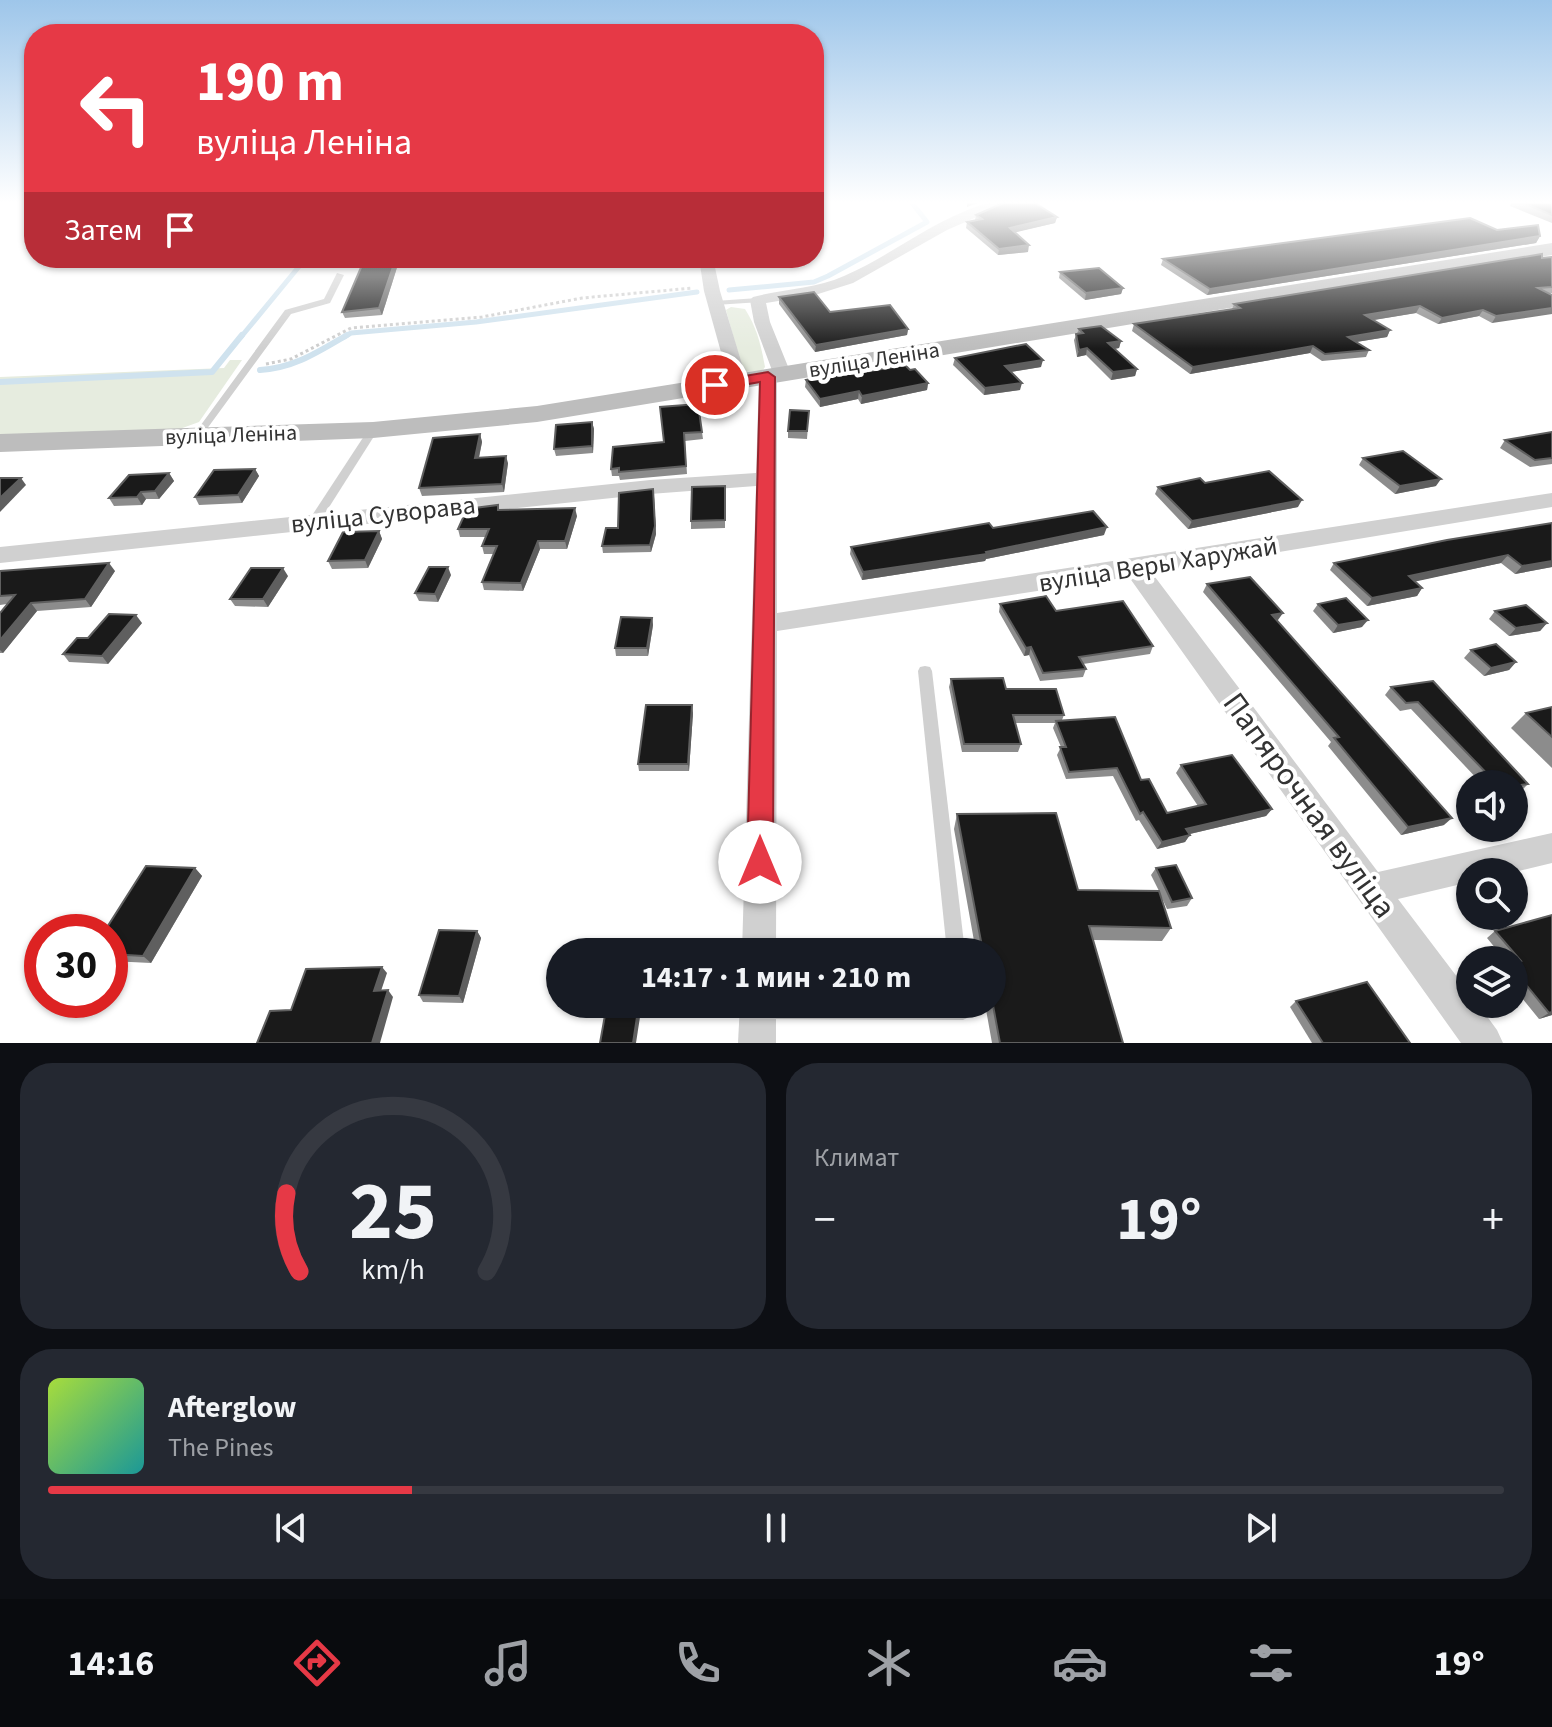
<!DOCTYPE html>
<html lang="ru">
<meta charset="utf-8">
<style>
:root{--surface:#171b24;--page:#242831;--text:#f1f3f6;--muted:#9ea1a6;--line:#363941;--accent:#e63946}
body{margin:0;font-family:"Source Sans 3",sans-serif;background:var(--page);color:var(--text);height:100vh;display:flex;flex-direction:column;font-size:30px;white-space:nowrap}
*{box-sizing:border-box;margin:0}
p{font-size:26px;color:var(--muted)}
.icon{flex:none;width:44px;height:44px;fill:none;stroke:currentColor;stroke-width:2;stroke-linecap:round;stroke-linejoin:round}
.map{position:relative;height:1043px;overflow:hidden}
.drawer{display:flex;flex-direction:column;gap:20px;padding:20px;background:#0d0f14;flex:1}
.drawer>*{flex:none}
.guide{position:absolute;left:24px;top:24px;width:800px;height:244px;border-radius:32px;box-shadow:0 2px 6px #0004;background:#e63946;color:#fff;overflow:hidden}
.buttons{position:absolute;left:1456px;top:770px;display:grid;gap:16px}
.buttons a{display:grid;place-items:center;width:72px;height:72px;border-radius:50%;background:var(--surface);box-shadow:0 2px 6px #0004;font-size:40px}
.speed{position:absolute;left:24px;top:914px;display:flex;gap:16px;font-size:40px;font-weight:700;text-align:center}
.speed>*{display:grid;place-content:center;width:104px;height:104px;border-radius:50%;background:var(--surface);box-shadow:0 2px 6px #0004;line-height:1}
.speed .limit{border:12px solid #d22;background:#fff;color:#111}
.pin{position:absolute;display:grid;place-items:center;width:68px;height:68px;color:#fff;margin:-34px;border:4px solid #fff;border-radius:50%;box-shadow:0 2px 8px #0007}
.me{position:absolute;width:88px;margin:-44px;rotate:0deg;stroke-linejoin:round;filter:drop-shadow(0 0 6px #0008)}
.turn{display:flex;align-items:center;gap:28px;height:168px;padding:0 40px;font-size:36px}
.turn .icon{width:104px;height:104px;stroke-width:2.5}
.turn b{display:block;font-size:56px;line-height:68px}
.then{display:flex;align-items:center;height:76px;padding:0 40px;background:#0003;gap:16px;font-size:30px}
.big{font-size:60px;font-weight:700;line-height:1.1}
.drawer .tile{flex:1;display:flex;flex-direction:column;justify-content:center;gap:12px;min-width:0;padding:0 28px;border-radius:32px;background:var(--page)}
.drawer .dial{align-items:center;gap:0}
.dial svg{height:208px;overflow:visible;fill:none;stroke:var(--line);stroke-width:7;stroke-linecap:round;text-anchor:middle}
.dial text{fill:var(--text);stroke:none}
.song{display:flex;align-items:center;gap:24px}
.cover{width:96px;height:96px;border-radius:12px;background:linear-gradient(135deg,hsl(80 70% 55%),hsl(180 70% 35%))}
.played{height:8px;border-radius:4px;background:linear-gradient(90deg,var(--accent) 25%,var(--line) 25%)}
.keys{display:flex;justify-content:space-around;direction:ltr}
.heat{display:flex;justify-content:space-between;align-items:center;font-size:44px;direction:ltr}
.drawer .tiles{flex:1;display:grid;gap:20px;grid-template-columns:1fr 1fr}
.tile:last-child{grid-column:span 2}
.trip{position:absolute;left:546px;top:938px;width:460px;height:80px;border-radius:40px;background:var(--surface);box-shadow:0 2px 6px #0004;font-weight:700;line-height:80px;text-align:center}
.tabs{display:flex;height:128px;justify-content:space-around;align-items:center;background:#090b0e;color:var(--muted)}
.tabs .icon{width:56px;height:56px}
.tabs .selected{color:var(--accent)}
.tabs b{font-size:36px;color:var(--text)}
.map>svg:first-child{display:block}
.green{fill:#e6ecdf}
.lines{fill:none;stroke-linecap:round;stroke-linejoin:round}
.stream-far1{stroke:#cfe2ee;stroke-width:5}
.stream{stroke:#cfe2ee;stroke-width:6}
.path{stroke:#cdcdcd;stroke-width:3;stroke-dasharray:3 3;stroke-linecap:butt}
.lane{fill:#d0d0d0;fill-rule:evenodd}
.street{fill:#d0d0d0;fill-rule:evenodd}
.secondary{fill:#bdbdbd;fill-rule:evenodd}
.wall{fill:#8c8c8c}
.shaded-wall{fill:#5f5f5f}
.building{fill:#1a1a1a;stroke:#5f5f5f;stroke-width:2}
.route{fill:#e63946;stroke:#96252e;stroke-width:2}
.labels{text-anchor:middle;stroke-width:8;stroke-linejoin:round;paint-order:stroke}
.far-street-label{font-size:22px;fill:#333;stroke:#fff}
.street-label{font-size:26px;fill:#333;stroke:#fff}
.near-street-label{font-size:32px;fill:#333;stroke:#fff}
</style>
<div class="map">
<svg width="1552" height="1043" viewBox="0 0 1552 1043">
<rect width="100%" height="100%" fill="#fff"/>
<g class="green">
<path d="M731 307 745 309C757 328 761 345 765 367L762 371 743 372 726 310Z"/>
<path d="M230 360H242L199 422 177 430 0 436V377L224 368Z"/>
</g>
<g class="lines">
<g class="stream-far1">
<path d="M729 290 814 282 828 276 927 222 912 203"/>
<path d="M241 337 306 258"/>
<path d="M344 337 351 333 476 322 697 292"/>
</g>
<g class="stream">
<path d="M260 370C294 368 318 352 347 335"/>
<path d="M0 382 212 372 242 335"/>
</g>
<path class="path" d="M266 364 291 359 351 328 482 317 582 298 693 288"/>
<g class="lane">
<path d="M337 273 344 275 330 303 291 314 201 437H195L193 435 195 433 285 310 324 299Z"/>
<path d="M758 298 762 300 761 302 715 305 711 303 715 301Z"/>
<path d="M373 427 378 430 319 523H311L310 520 311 517 368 430Z"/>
<path d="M925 666 930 667 932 671 965 952H947L918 671 920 667Z"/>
<path d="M756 1004H971L972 1011 969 1017 963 1020 763 1019 757 1016 754 1010Z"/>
</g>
<g class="street">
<path d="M988 203H1009L947 230 853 283 815 295 766 303 770 322 791 374 788 378H777V613L1552 493V507L1152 573 1378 872 1552 833V863L1514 872H1470V882L1398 899 1470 994V1004H1478L1497 1030 1503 1043H1461L1129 577 777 631 776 952H742L756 486 650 494 0 563V547L650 480 756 473 759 377 762 373H773L754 322 750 300 753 297C783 289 815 289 844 276 893 255 935 218 988 203Z"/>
<path d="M699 258H713L720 291 747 381 744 385H732L729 381 704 291Z"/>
<path d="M740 1004H776V1043H738Z"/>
</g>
<path class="secondary" d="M1552 243V255L537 422 373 438 0 452V434L373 422 537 406Z"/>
</g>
<g class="wall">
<path d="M1511 203H1552V223L1510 206Z"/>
<path d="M976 215 1057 217 1055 223 1015 232 1028 252 998 255 966 228 967 222 975 220Z"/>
<path d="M1497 230 1540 236 1536 243 1207 295 1161 265 1163 259Z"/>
<path d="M1552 257V293L1549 294 1492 323 1479 316 1438 324 1416 313 1373 320 1390 330 1387 337 1356 342 1369 350 1366 357 1322 361 1310 353 1190 374 1132 331 1134 324 1232 309 1234 304Z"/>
<path d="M365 258H400L382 315 345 318 342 312Z"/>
<path d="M1060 272 1123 288 1121 294 1085 300 1059 278Z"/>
<path d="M779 297 830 312 908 329 907 335 815 352 779 304Z"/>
<path d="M1079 329 1121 341 1119 348 1115 349 1137 369 1135 376 1111 380 1086 355 1077 357 1074 340Z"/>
<path d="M955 358 1041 367 1011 372 1020 390 984 395 953 365Z"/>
<path d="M910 370 928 383 927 390 861 404 858 399 820 407 805 387 806 380 865 372Z"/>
<path d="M660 407 702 432 703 439 685 441 687 474 620 480 619 476H612L611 469 664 442Z"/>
<path d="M809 411 807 439 788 438V431Z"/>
<path d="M592 422 594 429 593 453 556 456 554 449Z"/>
<path d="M1552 432V464L1530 467 1500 448 1505 440Z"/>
<path d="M480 434 482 442 479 458 508 463 504 492 422 496 419 488Z"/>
<path d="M1363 458 1436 486 1395 494 1359 465Z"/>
<path d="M255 469 259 476 242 503 199 505 195 497Z"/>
<path d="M169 473 174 481 159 499H146L142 505 114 506 109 498Z"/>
<path d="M1205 483 1298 507 1188 529 1155 494 1158 487Z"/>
<path d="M725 486V528L691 529V521Z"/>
<path d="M654 497 656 534 651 552 603 553 602 546 618 528Z"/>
<path d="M500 510 577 516 567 549H540L523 591 484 590 482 582 494 554H484L482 546 486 537H460L458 529Z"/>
<path d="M1552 523V567L1515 574 1501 563 1415 581 1422 588 1417 596 1367 606 1330 570 1334 563Z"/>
<path d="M993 528 1104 535 986 559 985 561 862 580 850 554 851 547Z"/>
<path d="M379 531 382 539 368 568 332 569 328 561Z"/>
<path d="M0 571H115L91 607 37 611 3 653H0V613L7 604 0 605Z"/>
<path d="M451 575 438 602 419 601 415 593Z"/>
<path d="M288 576 268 607 235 606 230 599Z"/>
<path d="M1207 584 1278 620 1277 621 1444 825 1401 835 1328 746 1331 742 1203 592Z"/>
<path d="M1000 604 1056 611 1153 646 1150 654 1083 664 1086 669 1083 677 1040 681 1029 655 1024 656 999 612Z"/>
<path d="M1318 604 1362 627 1333 633 1313 611Z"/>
<path d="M1495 611 1547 623 1540 631 1509 636 1489 619Z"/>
<path d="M652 618 653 625 648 656H616L615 648Z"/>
<path d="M142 623 108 664 69 662 63 654 88 638Z"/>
<path d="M1471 650 1516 662 1509 670 1484 676 1464 658Z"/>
<path d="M951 679 1006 689 1064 715 1062 720 1141 780 1167 813 1198 806 1176 773 1181 765 1272 809 1266 816 1190 834 1185 842 1157 849 1139 820 1136 821 1113 776 1066 779 1057 755 1061 747 1053 728 1055 723H1015L1021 744 1018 752H962L949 687Z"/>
<path d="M1433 681 1528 784 1520 792 1514 793V784H1482L1411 709 1400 711 1385 695 1391 687Z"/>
<path d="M1552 707V768L1511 728 1526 713Z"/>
<path d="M693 713 689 771H639L638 764Z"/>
<path d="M957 814 1078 890 1159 891 1151 875 1156 868 1192 898 1187 906 1167 909 1161 896 1171 928 1162 941 1093 940 1123 1043H992L985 1004H992V952H976L954 829Z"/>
<path d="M195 868 202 876 151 963 110 961V932Z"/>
<path d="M1552 915V1015L1539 1019 1514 988V960H1505L1487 938 1495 931Z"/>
<path d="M477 931 481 938 463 1003 423 1002 419 995Z"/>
<path d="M1296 1001 1410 1043H1312L1290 1007Z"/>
</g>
<g class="shaded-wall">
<path d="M967 203H978L967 207Z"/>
<path d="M1057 217 1055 223 1009 234 1010 228Z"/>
<path d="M1540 236 1536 243 1207 295 1210 289Z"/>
<path d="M1029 245 1028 252 998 255 999 249Z"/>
<path d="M396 258H400L382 315 379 308Z"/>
<path d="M1123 288 1121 294 1085 300 1086 293Z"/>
<path d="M1420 306 1416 313 1362 322 1365 315Z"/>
<path d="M1552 308V314L1492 323 1496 316Z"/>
<path d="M1483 310 1479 316 1438 324 1442 318Z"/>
<path d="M908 329 907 335 815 352 816 345Z"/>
<path d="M1390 330 1387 337 1344 344 1348 337Z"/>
<path d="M1121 341 1119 348 1106 350 1108 343Z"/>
<path d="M1313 346 1310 353 1190 374 1193 367Z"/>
<path d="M1087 348 1086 355 1077 357 1079 350Z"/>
<path d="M1043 360 1041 367 1004 373 1005 366Z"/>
<path d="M1137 369 1135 376 1111 380 1113 372Z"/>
<path d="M928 383 927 390 861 404 862 396Z"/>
<path d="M1022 383 1020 390 984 395 985 388Z"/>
<path d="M859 391 858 399 820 407V399Z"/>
<path d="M592 422 594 429 593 453 592 446Z"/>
<path d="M480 434 482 442 477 466 475 458Z"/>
<path d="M506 456 508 463 504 492 502 484Z"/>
<path d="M255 469 259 476 242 503 238 495Z"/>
<path d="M169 473 174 481 159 499 155 491Z"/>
<path d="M21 478 26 485 0 512V498Z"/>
<path d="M1441 479 1436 486 1395 494 1400 486Z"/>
<path d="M141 492 146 499 142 505 137 497Z"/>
<path d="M654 497 656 534 651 552 650 545Z"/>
<path d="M1302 500 1298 507 1188 529 1192 521Z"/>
<path d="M575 508 577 516 567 549 565 541Z"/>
<path d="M1107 527 1104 535 986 559 985 561 862 580 863 572 986 552Z"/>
<path d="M379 531 382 539 368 568 365 560Z"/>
<path d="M538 541 540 549 523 591 521 583Z"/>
<path d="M1508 555 1501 563 1404 584 1409 576Z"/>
<path d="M1552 561V567L1515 574 1522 566Z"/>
<path d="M109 563 115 571 91 607 85 599Z"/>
<path d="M448 567 451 575 438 602 435 594Z"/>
<path d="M283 568 288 576 268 607 263 599Z"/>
<path d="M1422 588 1417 596 1367 606 1372 598Z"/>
<path d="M31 603 37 611 3 653 0 650V640Z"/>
<path d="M1283 613 1278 620 1267 622 1272 615Z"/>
<path d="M136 615 142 623 108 664 102 656Z"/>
<path d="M652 618 653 625 648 656 647 648Z"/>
<path d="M1368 620 1362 627 1333 633 1338 625Z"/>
<path d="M1547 623 1540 631 1509 636 1516 628Z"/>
<path d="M1031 647 1029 655 1024 656 1026 648Z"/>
<path d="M1516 662 1509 670 1484 676 1491 668Z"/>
<path d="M692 705 693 713 689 771 688 764Z"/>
<path d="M1272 809 1266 816 1181 836 1186 829Z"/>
<path d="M1452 818 1444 825 1401 835 1408 827Z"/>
<path d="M1190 835 1185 842 1157 849 1162 842Z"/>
<path d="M195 868 202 876 151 963 143 956Z"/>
<path d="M477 931 481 938 463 1003 459 996Z"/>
<path d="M382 967 387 973 379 997 374 991Z"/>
<path d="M388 990 393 997 380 1043H372Z"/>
<path d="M639 1004H642L636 1043H633Z"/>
<path d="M1552 1012V1015L1539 1019 1549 1013Z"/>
</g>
<g class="building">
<path d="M1003 203H1035L1057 217 1010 228 1029 245 999 249 967 222 982 219 976 215Z"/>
<path d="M1523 203H1552V215Z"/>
<path d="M1470 218 1497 230 1538 225 1540 236 1210 289 1163 259Z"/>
<path d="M1542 254V258L1552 257V287L1538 288 1552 295V308L1496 316 1483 310 1442 318 1420 306 1365 315 1390 330 1348 337 1369 350 1325 354 1313 346 1193 367 1134 324 1240 308 1234 304Z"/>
<path d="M365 258H396L379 308 342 312Z"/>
<path d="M1099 268 1123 288 1086 293 1060 272Z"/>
<path d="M814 292 830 312 890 305 908 329 816 345 779 297Z"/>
<path d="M1101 326 1121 341 1108 343 1137 369 1113 372 1087 348 1079 350 1076 334 1083 333 1079 329Z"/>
<path d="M1026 344 1043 360 1005 366 1022 383 985 388 955 358Z"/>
<path d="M905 365 910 370 915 369 928 383 862 396 859 391 820 399 806 380 862 369 865 372Z"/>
<path d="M698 404 702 432 684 433 686 466 619 472V468L611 469 613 447 664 442 660 407Z"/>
<path d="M790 410 809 411 807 431H788Z"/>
<path d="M592 422V446L554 449 556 425Z"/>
<path d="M1552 432V458L1535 460 1505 440Z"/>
<path d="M480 434 475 458 506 456 502 484 419 488 433 438Z"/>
<path d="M1403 451 1441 479 1400 486 1363 458Z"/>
<path d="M255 469 238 495 195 497 214 470Z"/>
<path d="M1269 471 1302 500 1192 521 1158 487 1200 478 1205 483Z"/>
<path d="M169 473 155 491 141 492 137 497 109 498 129 475Z"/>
<path d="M0 478H21L0 498Z"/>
<path d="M725 486V520L691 521 692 487Z"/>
<path d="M653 489 655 526 650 545 602 546 606 528H618L619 493Z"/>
<path d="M498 505V510L575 508 565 541H538L521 583 482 582 497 546H482L489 529H458L467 509Z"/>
<path d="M1093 511 1107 527 986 552 987 554 863 572 851 547 989 523 993 528Z"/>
<path d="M1552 523V561L1522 566 1508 555 1409 576 1422 588 1372 598 1334 563 1447 540Z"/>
<path d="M379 531 365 560 328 561 343 532Z"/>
<path d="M109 563 85 599 31 603 0 640V613L15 595 0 596V571Z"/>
<path d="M429 567H448L435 594 415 593Z"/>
<path d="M251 568H283L263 599H230Z"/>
<path d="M1250 577 1283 613 1272 615 1452 818 1408 827 1334 738 1339 737 1207 584Z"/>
<path d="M1046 596 1056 611 1123 601 1153 646 1079 657 1086 669 1043 673 1031 647 1026 648 1000 604Z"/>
<path d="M1346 598 1368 620 1338 625 1318 604Z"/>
<path d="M1526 605 1547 623 1516 628 1495 611Z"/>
<path d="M109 614 136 615 102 656 63 654 77 638H88Z"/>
<path d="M621 617 652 618 647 648H615Z"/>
<path d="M1496 644 1516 662 1491 668 1471 650Z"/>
<path d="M1003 678 1006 689H1056L1064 715H1013L1021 744H964L951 679Z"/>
<path d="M1433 681 1528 784 1514 786V784H1497L1418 702 1406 703 1391 687Z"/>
<path d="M646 705H692L688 764H638Z"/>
<path d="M1552 707V737L1526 713Z"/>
<path d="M1115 717 1141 780 1149 779 1167 813 1206 804 1181 765 1232 755 1272 809 1186 829 1190 835 1162 842 1143 812 1140 814 1117 768 1069 772 1060 747H1066L1056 721Z"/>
<path d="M1056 813 1078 890 1159 891 1171 928 1089 926 1123 1043H1000L992 1000V952H983L957 814Z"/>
<path d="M1176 865 1192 898 1172 902 1156 868Z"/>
<path d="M146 866 195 868 143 956 110 954V932H104Z"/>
<path d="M1552 915V1012L1549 1013 1514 970V963L1521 961 1495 931Z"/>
<path d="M439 930 477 931 459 996 419 995Z"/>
<path d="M382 967 374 991 388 990 372 1043H257L270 1011 291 1010 306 969Z"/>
<path d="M1367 982 1410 1043H1323L1296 1001Z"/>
<path d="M607 1004H639L633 1043H600Z"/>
</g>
<linearGradient id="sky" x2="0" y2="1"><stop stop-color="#9ec6ea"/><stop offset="0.58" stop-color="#fff"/><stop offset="1" stop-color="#fff" stop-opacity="0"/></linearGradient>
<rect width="1552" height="349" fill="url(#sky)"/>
<path class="route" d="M768 372 775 377 773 862 770 871 760 875 751 871 747 862 760 382 715 390 708 385 715 381Z"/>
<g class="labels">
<g class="far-street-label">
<text transform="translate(874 359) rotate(-9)" y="8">вуліца Леніна</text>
<text transform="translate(231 434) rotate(-2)" y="8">вуліца Леніна</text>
</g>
<g class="street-label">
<text transform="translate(383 514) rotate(-6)" y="9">вуліца Суворава</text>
<text transform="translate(1158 564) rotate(-9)" y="9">вуліца Веры Харужай</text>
</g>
<g class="near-street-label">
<text transform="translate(1310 805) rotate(54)" y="11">Папярочная вуліца</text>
</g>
</g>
</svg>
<div class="buttons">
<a><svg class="icon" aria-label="sound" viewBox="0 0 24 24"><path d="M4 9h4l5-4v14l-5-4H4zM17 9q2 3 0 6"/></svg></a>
<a><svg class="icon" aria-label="search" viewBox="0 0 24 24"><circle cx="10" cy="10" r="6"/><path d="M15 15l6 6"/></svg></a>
<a><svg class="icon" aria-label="layers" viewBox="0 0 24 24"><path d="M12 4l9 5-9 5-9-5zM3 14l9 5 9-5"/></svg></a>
</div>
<div class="speed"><div class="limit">30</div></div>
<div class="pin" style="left:715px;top:385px;background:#d93025"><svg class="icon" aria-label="arrive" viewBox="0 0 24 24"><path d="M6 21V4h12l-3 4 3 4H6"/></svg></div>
<svg class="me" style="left:760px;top:862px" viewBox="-20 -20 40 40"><circle r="19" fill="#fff"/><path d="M0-13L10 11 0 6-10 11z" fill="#e63946"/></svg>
<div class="trip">14:17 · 1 мин · 210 m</div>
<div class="guide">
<div class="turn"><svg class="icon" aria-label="left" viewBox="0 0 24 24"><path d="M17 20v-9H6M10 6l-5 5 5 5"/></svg><div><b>190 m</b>вуліца Леніна</div></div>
<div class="then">Затем<svg class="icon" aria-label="arrive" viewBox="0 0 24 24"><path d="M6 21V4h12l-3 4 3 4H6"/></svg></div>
</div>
</div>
<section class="drawer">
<div class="tiles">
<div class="tile dial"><svg viewBox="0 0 100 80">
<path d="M14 69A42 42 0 1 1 86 69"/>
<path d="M14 69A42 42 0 0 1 9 39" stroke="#e63946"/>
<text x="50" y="56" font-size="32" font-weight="700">25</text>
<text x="50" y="72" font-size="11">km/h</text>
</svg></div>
<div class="tile"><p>Климат</p>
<div class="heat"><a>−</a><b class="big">19°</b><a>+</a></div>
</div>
<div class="tile">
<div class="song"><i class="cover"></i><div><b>Afterglow</b><p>The Pines</p></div></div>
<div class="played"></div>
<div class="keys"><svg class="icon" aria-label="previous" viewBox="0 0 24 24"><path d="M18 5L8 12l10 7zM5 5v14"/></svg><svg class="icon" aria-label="pause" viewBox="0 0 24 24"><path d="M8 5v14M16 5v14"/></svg><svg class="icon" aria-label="next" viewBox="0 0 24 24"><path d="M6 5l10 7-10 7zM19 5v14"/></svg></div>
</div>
</div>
</section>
<nav class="tabs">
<b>14:16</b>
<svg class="icon selected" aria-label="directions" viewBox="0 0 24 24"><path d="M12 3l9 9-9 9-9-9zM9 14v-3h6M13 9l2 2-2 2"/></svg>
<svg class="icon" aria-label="music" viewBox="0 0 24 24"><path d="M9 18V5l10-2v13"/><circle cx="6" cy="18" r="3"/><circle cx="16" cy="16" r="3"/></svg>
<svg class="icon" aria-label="phone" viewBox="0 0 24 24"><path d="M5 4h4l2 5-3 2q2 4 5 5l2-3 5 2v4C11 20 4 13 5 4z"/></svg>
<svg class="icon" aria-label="climate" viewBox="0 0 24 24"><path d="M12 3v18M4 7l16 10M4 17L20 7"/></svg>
<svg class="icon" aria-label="car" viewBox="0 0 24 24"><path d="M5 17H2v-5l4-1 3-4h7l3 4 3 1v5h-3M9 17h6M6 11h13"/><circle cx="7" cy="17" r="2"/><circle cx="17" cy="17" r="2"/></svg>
<svg class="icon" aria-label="filters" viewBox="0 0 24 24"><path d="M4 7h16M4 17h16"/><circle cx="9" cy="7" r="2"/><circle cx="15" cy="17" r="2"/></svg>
<b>19°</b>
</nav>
